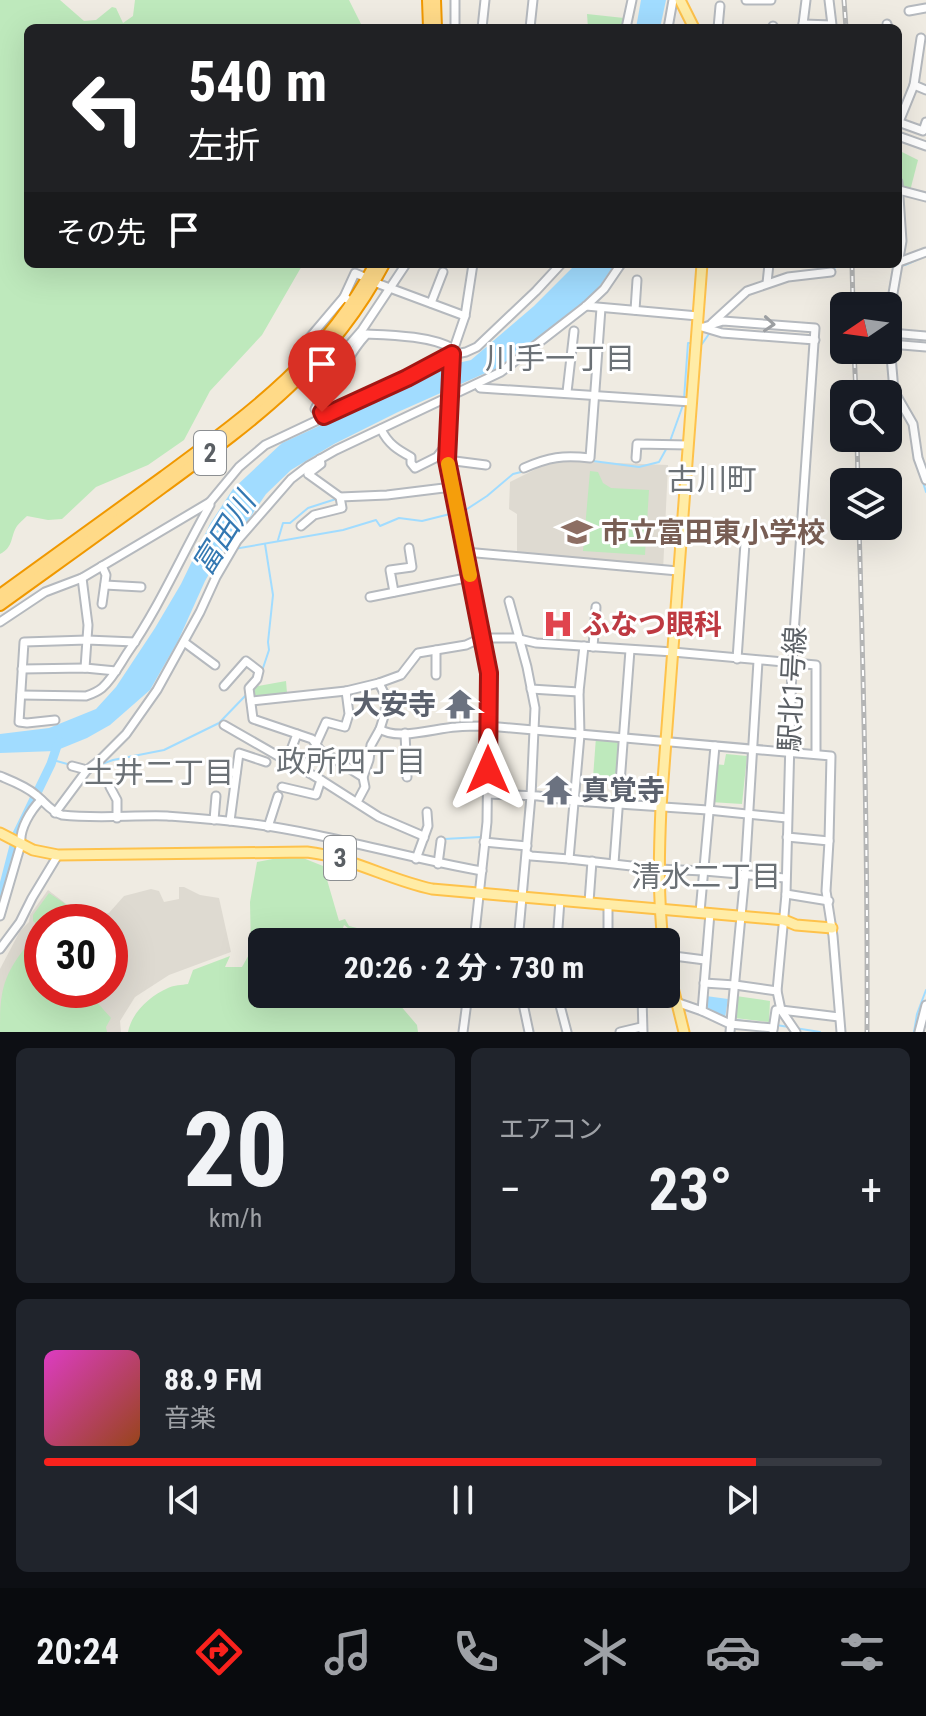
<!DOCTYPE html>
<html lang="ja">
<meta charset="utf-8">
<style>
:root{--surface:#171b24;--page:#20242c;--text:#f1f3f6;--muted:#9ea1a6;--line:#363941;--accent:#f9221d}
body{margin:0;font-family:"Roboto Condensed","Noto Sans JP",sans-serif;background:var(--page);color:var(--text);height:100vh;display:flex;flex-direction:column;font-size:30px;white-space:nowrap}
*{box-sizing:border-box;margin:0}
p{font-size:26px;color:var(--muted)}
.icon{flex:none;width:44px;height:44px;fill:none;stroke:currentColor;stroke-width:2;stroke-linecap:round;stroke-linejoin:round}
.map{position:relative;height:1032px;overflow:hidden}
.details{display:flex;flex-direction:column;gap:16px;padding:16px;background:#0d0f14;flex:1}
.details>*{flex:none}
.guide{position:absolute;left:24px;top:24px;width:878px;height:244px;border-radius:12px;box-shadow:0 8px 32px #0002;background:#202124;color:#fff;overflow:hidden}
.needle{width:52px;rotate:257deg}
.controls{position:absolute;left:830px;top:292px;display:grid;gap:16px}
.controls a{display:grid;place-items:center;width:72px;height:72px;border-radius:12px;background:var(--surface);box-shadow:0 8px 32px #0002;font-size:40px}
.speed{position:absolute;left:24px;top:904px;display:flex;gap:16px;font-size:40px;font-weight:700;text-align:center}
.speed>*{display:grid;place-content:center;width:104px;height:104px;border-radius:50%;background:var(--surface);box-shadow:0 8px 32px #0002;line-height:1}
.speed .limit{border:12px solid #d22;background:#fff;color:#111}
.pin{position:absolute;display:grid;place-items:center;width:68px;height:68px;color:#fff;margin:-82px -34px;border-radius:50% 50% 50% 0;rotate:-45deg;box-shadow:0 0 8px #0007}
.pin .icon{rotate:45deg}
.me{position:absolute;width:88px;margin:-44px;rotate:0deg;stroke-linejoin:round;filter:drop-shadow(0 0 6px #0008)}
.turn{display:flex;align-items:center;gap:28px;height:168px;padding:0 32px;font-size:36px}
.turn .icon{width:104px;height:104px;stroke-width:2.5}
.turn b{display:block;font-size:56px;line-height:68px}
.then{display:flex;align-items:center;height:76px;padding:0 32px;background:#0003;gap:16px;font-size:30px}
.big{font-size:60px;font-weight:700;line-height:1.1}
.details .tile{flex:1;display:flex;flex-direction:column;justify-content:center;gap:12px;min-width:0;padding:0 28px;border-radius:12px;background:var(--page)}
.details .dial{align-items:center;gap:0}
.dial b{font-size:104px;line-height:1}
.song{display:flex;align-items:center;gap:24px}
.cover{width:96px;height:96px;border-radius:12px;background:linear-gradient(135deg,hsl(310 70% 55%),hsl(20 70% 35%))}
.played{height:8px;border-radius:4px;background:linear-gradient(90deg,var(--accent) 85%,var(--line) 85%)}
.keys{display:flex;justify-content:space-around;direction:ltr}
.heat{display:flex;justify-content:space-between;align-items:center;font-size:44px;direction:ltr}
.details .tiles{flex:1;display:grid;gap:16px;grid-template-columns:1fr 1fr}
.tile:last-child{grid-column:span 2}
.trip{position:absolute;left:248px;top:928px;width:432px;height:80px;border-radius:12px;background:var(--surface);box-shadow:0 8px 32px #0002;font-weight:700;line-height:80px;text-align:center}
.tabs{display:flex;height:128px;justify-content:space-around;align-items:center;background:#090b0e;color:var(--muted)}
.tabs .icon{width:56px;height:56px}
.tabs .selected{color:var(--accent)}
.tabs b{font-size:36px;color:var(--text)}
.map>svg:first-child{display:block}
.education{fill:#dedad1;fill-rule:evenodd}
.green{fill:#bee9bc}
.water{fill:#a1dcff}
.lines{fill:none;stroke-linecap:round;stroke-linejoin:round}
.stream{stroke:#a1dcff;stroke-width:2}
.river{stroke:#a1dcff;stroke-width:9}
.minor-casing{stroke:#b5b9be;stroke-width:11}
.major-casing{stroke:#fec24b;stroke-width:13}
.highway-casing{stroke:#f09800;stroke-width:14}
.minor{stroke:#fff;stroke-width:7}
.major{stroke:#ffeca6;stroke-width:9}
.highway{stroke:#ffda88;stroke-width:10}
.rail-casing{stroke:#b4b5b5;stroke-width:5}
.rail{stroke:#fff;stroke-width:2;stroke-dasharray:6;stroke-linecap:butt}
.oneway{stroke:#9c9fa2}
.route-casing{stroke:#a21613;stroke-width:20}
.route{stroke:#f9221d;stroke-width:14}
.slow{stroke:#f59e0b;stroke-width:14}
.labels{text-anchor:middle;stroke-width:6;stroke-linejoin:round;paint-order:stroke}
.shield{fill:#fff;stroke:#8c8f92;stroke-width:2}
.shield-label{font-size:26px;font-weight:bold;fill:#5a5f64}
.education-label{font-size:28px;font-weight:bold;fill:#785e54;stroke:#fff;text-anchor:start}
.health-label{font-size:28px;font-weight:bold;fill:#be3a42;stroke:#fff;text-anchor:start}
.street-label{font-size:28px;fill:#5a5f64;stroke:#fff}
.worship-label{font-size:28px;font-weight:bold;fill:#5b616d;stroke:#fff;text-anchor:end}
.neighbourhood-label{font-size:30px;fill:#6b7176;stroke:#fff}
.water-label{font-size:30px;font-style:italic;fill:#3378b2;stroke:#fff}
</style>
<div class="map">
<svg width="926" height="1032" viewBox="0 0 926 1032">
<rect width="100%" height="100%" fill="#efebe2"/>
<g class="education">
<path d="M565 461 668 465 663 571 517 557V514L509 509 510 482 548 463Z"/>
<path d="M179 887H184L200 895 219 898 231 952 169 975 135 997 120 1021 121 1032H0V969L20 931 29 922 30 915 48 890 74 910 93 909 104 914 109 913 124 896 151 889 159 891 164 902 179 899ZM42 922H110V990H42Z"/>
</g>
<g class="green">
<path d="M0 0H60L84 21 96 20 112 7 116 8 123 23 133 16 135 0H349L363 28H28V264H303L262 335 210 391 184 440 148 465 96 487 62 519 48 520 27 516C24 519 20 522 17 526 10 537 14 547 0 554Z"/>
<path d="M587 14 624 18 622 28H588Z"/>
<path d="M898 150 918 160 910 191 900 189Z"/>
<path d="M590 471 598 472 603 483 611 488 649 490 645 555 583 551Z"/>
<path d="M286 681 287 693 253 698 252 687Z"/>
<path d="M596 737 621 739 618 780 593 778Z"/>
<path d="M726 754 747 756 742 804 710 802 714 764 724 765Z"/>
<path d="M278 858H303L323 866 339 921 345 919 349 926 361 929 367 940 366 942H356V934L344 925 342 931 345 942H262V994H381L399 1004 417 1025 418 1032H128C132 1012 150 996 168 988 174 985 182 985 188 984L193 970 230 956 225 967H242L251 951 250 902 257 862Z"/>
<path d="M49 893 74 910 88 913 82 922H42V929L33 921V915Z"/>
<path d="M25 948 42 956V990H86L111 1018 106 1027 107 1032H0C0 996 1 978 25 948Z"/>
<path d="M736 996 770 1001 769 1022 735 1018Z"/>
</g>
<g class="water">
<path d="M641 0H666L660 28H636Z"/>
<path d="M576 264H615L601 284 580 310 499 367 398 412 334 444 291 470 266 494 238 535 228 541 205 581 178 641 150 690 110 725 87 738 55 751 0 753V734L49 728 96 709 116 687 155 628 181 584 210 524 233 489 282 443 317 427 366 401 375 400 449 365 471 360 534 306Z"/>
<path d="M706 996 728 999 725 1018 706 1010Z"/>
</g>
<g class="lines">
<g class="stream">
<path d="M900 266 905 265 923 257"/>
<path d="M834 273 835 264"/>
<path d="M700 343 702 344 711 331"/>
<path d="M684 399 688 343H693"/>
<path d="M593 461 639 467 659 462 669 444 683 405"/>
<path d="M922 479 926 492"/>
<path d="M461 513 487 496 513 474 525 471"/>
<path d="M278 540 283 523H290L308 508 336 499"/>
<path d="M234 549 343 530 376 520 380 526 399 518 422 521 454 513"/>
<path d="M217 558 228 551"/>
<path d="M262 671 269 650 268 642 273 595 265 544"/>
<path d="M53 760 71 765"/>
<path d="M99 765 113 760 164 750 219 723 248 693"/>
<path d="M311 770 321 775 325 780"/>
<path d="M444 839 481 837"/>
<path d="M736 1020 769 1024"/>
<path d="M776 1025 789 1027"/>
<path d="M795 1028 820 1032"/>
<path d="M914 1032 917 1014 926 990"/>
</g>
<path class="river" d="M0 900 17 834 51 764 57 746 60 742"/>
<g class="minor-casing">
<g id="minor">
<path d="M455 0V28"/>
<path d="M746 0H771"/>
<path d="M909 11 926 8"/>
<path d="M803 24 806 0"/>
<path d="M887 24 888 28"/>
<path d="M482 28 485 0"/>
<path d="M530 28 533 0"/>
<path d="M626 28 632 0"/>
<path d="M668 28 673 0"/>
<path d="M718 28 720 6"/>
<path d="M773 28V26"/>
<path d="M803 28V24L832 25 829 0"/>
<path d="M914 85 921 38"/>
<path d="M898 122 923 131 926 122"/>
<path d="M899 122 914 85 926 90"/>
<path d="M898 136 926 146"/>
<path d="M898 182 902 241 891 305 890 344 894 391 913 424 918 458 926 480"/>
<path d="M899 190 926 197"/>
<path d="M899 262 926 252"/>
<path d="M473 264 465 316 452 354 447 460 489 673 487 822 474 942"/>
<path d="M767 283 769 264"/>
<path d="M379 284 465 316"/>
<path d="M347 299 344 297 355 273 362 276"/>
<path d="M431 303 443 272"/>
<path d="M586 306 698 316"/>
<path d="M635 310 637 280"/>
<path d="M712 323 747 291 788 277 831 272"/>
<path d="M702 327 722 333 815 340"/>
<path d="M704 327 723 321 815 328 792 663 786 894 777 991 781 1010 796 1032"/>
<path d="M891 333 926 336"/>
<path d="M890 344 926 347"/>
<path d="M306 346 305 343 344 297"/>
<path d="M330 367 362 330 406 264"/>
<path d="M477 384 480 388 691 402"/>
<path d="M567 392 574 331"/>
<path d="M324 416 322 412 315 409C319 400 325 396 331 388 343 370 351 350 367 334 392 335 432 336 454 349"/>
<path d="M381 429C388 444 398 450 411 457V463L415 468 437 457 444 448H448"/>
<path d="M636 458 637 444 688 445"/>
<path d="M320 459 321 464 308 474 340 497 387 495 452 487"/>
<path d="M447 460 486 465"/>
<path d="M524 468C549 457 563 455 590 458L601 308"/>
<path d="M301 526 314 515 342 508 340 497"/>
<path d="M465 552 678 571"/>
<path d="M102 566 106 575 102 604"/>
<path d="M82 578 88 625 85 668"/>
<path d="M105 585 141 587"/>
<path d="M394 592 390 570 412 567 409 548"/>
<path d="M370 597 471 577"/>
<path d="M509 601 527 667 535 708 531 796 518 942"/>
<path d="M0 622 45 592 82 578 210 502"/>
<path d="M184 642 215 665"/>
<path d="M593 647 596 607"/>
<path d="M436 650V675"/>
<path d="M737 659 745 543"/>
<path d="M22 669 85 668 116 671"/>
<path d="M224 686 246 661 259 671 257 679 249 688 253 719 312 739 316 744 304 770 321 780 316 795 282 787"/>
<path d="M531 689 579 692"/>
<path d="M346 691 349 714 345 727 326 722 316 744 320 750 363 777 369 760 371 745 380 729 385 713 386 697 379 683"/>
<path d="M21 695 86 696C92 694 97 692 102 688 113 678 120 664 128 652 160 606 182 554 210 505V502L239 467 265 445 407 378 447 356 466 352 477 347 536 291 561 264"/>
<path d="M251 701 346 691 379 683 401 675 418 653 466 645 481 638H515L536 643 673 652 816 665V754"/>
<path d="M55 720 27 723 19 722 24 642 87 640 135 642"/>
<path d="M224 725 292 764 304 769"/>
<path d="M380 729C397 741 436 728 456 727 467 726 477 726 488 726L831 756 829 841 826 891 833 936 841 1032"/>
<path d="M405 733 407 777"/>
<path d="M291 750 297 734"/>
<path d="M72 766 87 770"/>
<path d="M220 769 236 773"/>
<path d="M0 776C12 781 26 786 36 795 45 802 50 811 62 815 97 819 132 815 167 816 195 818 225 820 253 824 330 834 405 858 482 871"/>
<path d="M321 780 379 817 421 835 424 838"/>
<path d="M110 787 117 800V818"/>
<path d="M488 794 538 796 574 801 708 810 787 818"/>
<path d="M357 802 365 787 363 777"/>
<path d="M55 813 87 770 101 759 126 734 157 690 200 612 216 577 237 541 291 479 308 466 336 450 501 372 586 306 604 289 621 264"/>
<path d="M214 820 216 796"/>
<path d="M230 821 239 753 266 762"/>
<path d="M268 827 278 796"/>
<path d="M787 837 829 841"/>
<path d="M484 842 527 846"/>
<path d="M527 854 531 856 569 859 658 869 704 871 785 878"/>
<path d="M416 859 428 826 427 812"/>
<path d="M569 859 580 735 579 692 584 646"/>
<path d="M614 863 630 650"/>
<path d="M438 864 441 841"/>
<path d="M786 894 829 901"/>
<path d="M589 902 592 861"/>
<path d="M608 904V942"/>
<path d="M700 912 715 746"/>
<path d="M0 916 21 844C19 829 31 810 41 800"/>
<path d="M474 937 507 942"/>
<path d="M557 942 560 900"/>
<path d="M0 949 20 922 32 898 58 855"/>
<path d="M666 955 705 960"/>
<path d="M704 983 735 985 777 991"/>
<path d="M521 994 529 1032"/>
<path d="M557 994 567 1032"/>
<path d="M620 994 676 1002 702 1011 730 1024 773 1028"/>
<path d="M642 997 643 1032"/>
<path d="M781 1010 839 1017"/>
<path d="M702 1011 710 913"/>
<path d="M773 1030 776 1010H781"/>
<path d="M463 1032 468 994"/>
<path d="M620 1032 641 1027"/>
<path d="M730 1032 745 874 758 661"/>
<path d="M919 1032 926 1005"/>
</g>
</g>
<g class="major-casing">
<g id="major">
<path d="M680 0 694 28"/>
<path d="M0 833 33 850 58 855 307 852C351 857 389 880 432 889L784 920 796 925 832 928"/>
<path d="M663 942C658 896 659 853 661 807L702 264"/>
<path d="M666 959 684 1032"/>
</g>
</g>
<g class="highway-casing">
<g id="highway">
<path d="M428 0 429 28"/>
<path d="M435 0 436 28"/>
<path d="M0 595C54 556 108 517 163 477 247 415 325 360 375 264"/>
<path d="M0 605C54 566 109 527 163 487 253 421 330 366 384 264"/>
</g>
</g>
<use href="#minor" class="minor"/>
<use href="#major" class="major"/>
<use href="#highway" class="highway"/>
<g class="rail-casing">
<g id="rail">
<path d="M844 0 846 28"/>
<path d="M852 264 853 306"/>
<path d="M854 350 856 394"/>
<path d="M857 438 858 482"/>
<path d="M859 526C864 695 868 863 867 1032"/>
</g>
</g>
<use href="#rail" class="rail"/>
</g>
<defs><path id="oneway-chevron" d="M-2-3.5L2.5 0L-2 3.5" fill="none" stroke-width="1.6" stroke-linecap="round" stroke-linejoin="round" transform="scale(2)"/></defs>
<use class="oneway" href="#oneway-chevron" transform="translate(769 324) rotate(4)"/>
<g class="lines">
<g class="route-casing">
<path id="route" d="M322 412 324 416 407 378 452 354 447 460 489 673 488 770"/>
</g>
<use href="#route" class="route"/>
<path class="slow" d="M448 464 470 575"/>
</g>
<defs>
<g id="school-bare" transform="scale(2.4)"><path d="M0-5L7-2L0 1L-7-2ZM-4 1L0 2.5L4 1V4Q0 6-4 4Z" fill="#8d6e63" stroke="#fff" stroke-width="2.5" paint-order="stroke"/></g>
<g id="hospital-bare" transform="scale(2.4)"><path d="M-5-5h3v3.5h4V-5h3V5h-3V1.5h-4V5h-3Z" fill="#e0444e" stroke="#fff" stroke-width="2.5" paint-order="stroke"/></g>
<g id="temple-bare" transform="scale(2.4)"><path d="M0-6L5-2H3V0L6.5 2.5H4V6H1.5V3h-3V6H-4V2.5H-6.5L-3 0V-2H-5Z" fill="#6b7280" stroke="#fff" stroke-width="2.5" paint-order="stroke"/></g>
</defs>
<g fill-rule="evenodd">
<use href="#school-bare" x="577" y="532"/>
<use href="#hospital-bare" x="558" y="624"/>
<use href="#temple-bare" x="460" y="704"/>
<use href="#temple-bare" x="557" y="790"/>
</g>
<g class="labels">
<g class="shield">
<rect x="194" y="431" width="32" height="44" rx="6"/>
<rect x="324" y="836" width="32" height="44" rx="6"/>
</g>
<g class="shield-label">
<text x="210" y="462">2</text>
<text x="340" y="867">3</text>
</g>
<g class="education-label">
<text x="601" y="542">市立富田東小学校</text>
</g>
<g class="health-label">
<text x="582" y="634">ふなつ眼科</text>
</g>
<g class="street-label">
<text transform="translate(792 689) rotate(-87)" y="10">駅北1号線</text>
</g>
<g class="worship-label">
<text x="436" y="714">大安寺</text>
<text x="581" y="800" text-anchor="start">真覚寺</text>
</g>
<g class="neighbourhood-label">
<text x="560" y="369">川手一丁目</text>
<text x="712" y="490">古川町</text>
<text x="351" y="772">政所四丁目</text>
<text x="159" y="783">土井二丁目</text>
<text x="706" y="887">清水二丁目</text>
</g>
<g class="water-label">
<text transform="translate(224 534) rotate(-58)" y="10">富田川</text>
</g>
</g>
</svg>
<div class="controls">
<a><svg class="needle" viewBox="-14 -14 28 28"><path d="M0-13l5 13h-10z" fill="#e53935"/><path d="M0 13l5-13h-10z" fill="#9ea1a6"/></svg></a>
<a><svg class="icon" aria-label="search" viewBox="0 0 24 24"><circle cx="10" cy="10" r="6"/><path d="M15 15l6 6"/></svg></a>
<a><svg class="icon" aria-label="layers" viewBox="0 0 24 24"><path d="M12 4l9 5-9 5-9-5zM3 14l9 5 9-5"/></svg></a>
</div>
<div class="speed"><div class="limit">30</div></div>
<div class="pin" style="left:322px;top:412px;background:#d93025"><svg class="icon" aria-label="arrive" viewBox="0 0 24 24"><path d="M6 21V4h12l-3 4 3 4H6"/></svg></div>
<svg class="me" style="left:488px;top:770px" viewBox="-20 -20 40 40"><path d="M0-17L14 15 0 8-14 15z" fill="#f9221d" stroke="#fff" stroke-width="4"/></svg>
<div class="trip">20:26 · 2 分 · 730 m</div>
<div class="guide">
<div class="turn"><svg class="icon" aria-label="left" viewBox="0 0 24 24"><path d="M17 20v-9H6M10 6l-5 5 5 5"/></svg><div><b>540 m</b>左折</div></div>
<div class="then">その先<svg class="icon" aria-label="arrive" viewBox="0 0 24 24"><path d="M6 21V4h12l-3 4 3 4H6"/></svg></div>
</div>
</div>
<section class="details">
<div class="tiles">
<div class="tile dial"><b>20</b><p>km/h</p></div>
<div class="tile"><p>エアコン</p>
<div class="heat"><a>−</a><b class="big">23°</b><a>+</a></div>
</div>
<div class="tile">
<div class="song"><i class="cover"></i><div><b>88.9 FM</b><p>音楽</p></div></div>
<div class="played"></div>
<div class="keys"><svg class="icon" aria-label="previous" viewBox="0 0 24 24"><path d="M18 5L8 12l10 7zM5 5v14"/></svg><svg class="icon" aria-label="pause" viewBox="0 0 24 24"><path d="M8 5v14M16 5v14"/></svg><svg class="icon" aria-label="next" viewBox="0 0 24 24"><path d="M6 5l10 7-10 7zM19 5v14"/></svg></div>
</div>
</div>
</section>
<nav class="tabs">
<b>20:24</b>
<svg class="icon selected" aria-label="directions" viewBox="0 0 24 24"><path d="M12 3l9 9-9 9-9-9zM9 14v-3h6M13 9l2 2-2 2"/></svg>
<svg class="icon" aria-label="music" viewBox="0 0 24 24"><path d="M9 18V5l10-2v13"/><circle cx="6" cy="18" r="3"/><circle cx="16" cy="16" r="3"/></svg>
<svg class="icon" aria-label="phone" viewBox="0 0 24 24"><path d="M5 4h4l2 5-3 2q2 4 5 5l2-3 5 2v4C11 20 4 13 5 4z"/></svg>
<svg class="icon" aria-label="climate" viewBox="0 0 24 24"><path d="M12 3v18M4 7l16 10M4 17L20 7"/></svg>
<svg class="icon" aria-label="car" viewBox="0 0 24 24"><path d="M5 17H2v-5l4-1 3-4h7l3 4 3 1v5h-3M9 17h6M6 11h13"/><circle cx="7" cy="17" r="2"/><circle cx="17" cy="17" r="2"/></svg>
<svg class="icon" aria-label="filters" viewBox="0 0 24 24"><path d="M4 7h16M4 17h16"/><circle cx="9" cy="7" r="2"/><circle cx="15" cy="17" r="2"/></svg>
</nav>
